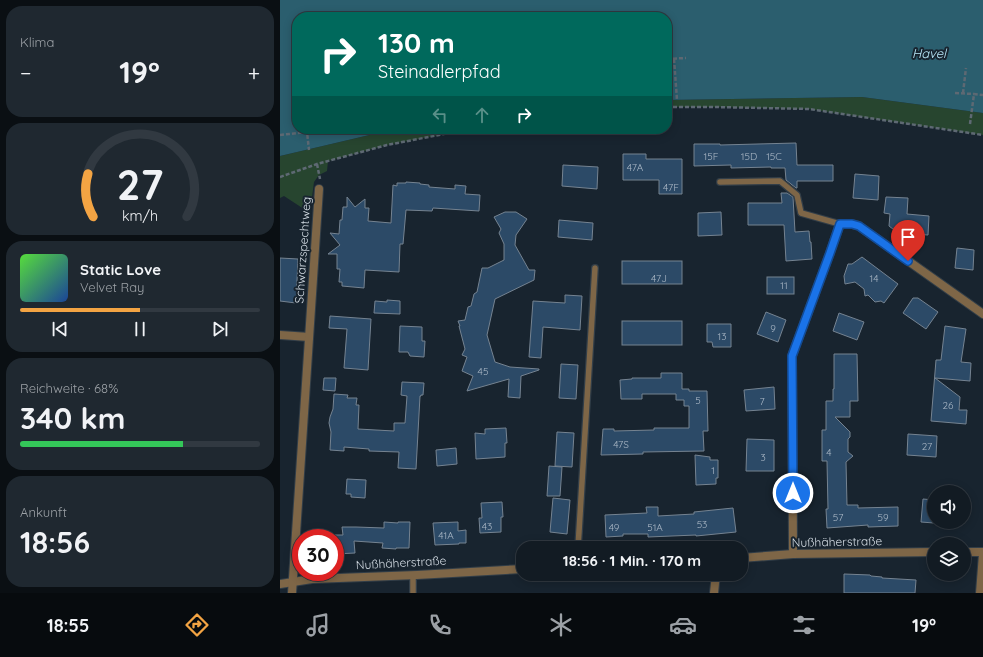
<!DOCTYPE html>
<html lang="de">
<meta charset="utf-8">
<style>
:root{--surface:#121b23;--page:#1f2830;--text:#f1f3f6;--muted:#9ca1a6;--line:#313941;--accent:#f3a443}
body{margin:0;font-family:Quicksand,sans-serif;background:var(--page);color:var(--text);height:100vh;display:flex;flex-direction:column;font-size:15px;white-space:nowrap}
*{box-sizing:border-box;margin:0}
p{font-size:13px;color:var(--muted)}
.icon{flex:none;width:22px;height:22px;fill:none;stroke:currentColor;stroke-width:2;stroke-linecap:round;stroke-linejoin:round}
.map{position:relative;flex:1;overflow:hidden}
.sheet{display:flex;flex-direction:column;gap:6px;padding:6px;background:#0a0f13;width:280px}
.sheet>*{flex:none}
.hud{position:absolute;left:12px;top:12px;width:380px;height:122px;border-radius:16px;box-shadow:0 2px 10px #0003,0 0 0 1px var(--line);background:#00695c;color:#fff;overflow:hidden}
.controls{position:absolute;left:647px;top:485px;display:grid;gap:8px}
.controls a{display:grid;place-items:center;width:44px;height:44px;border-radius:50%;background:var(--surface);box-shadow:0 2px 10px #0003,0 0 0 1px var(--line);font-size:20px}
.speed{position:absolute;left:12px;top:529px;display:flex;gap:8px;font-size:20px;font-weight:700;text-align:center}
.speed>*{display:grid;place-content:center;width:52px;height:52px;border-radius:50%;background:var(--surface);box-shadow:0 2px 10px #0003,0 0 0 1px var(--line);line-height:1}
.speed .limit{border:6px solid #d22;background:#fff;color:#111}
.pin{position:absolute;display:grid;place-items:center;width:34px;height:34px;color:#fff;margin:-41px -17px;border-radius:50% 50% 50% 0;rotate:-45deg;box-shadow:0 0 4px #0007}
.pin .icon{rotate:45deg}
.me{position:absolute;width:44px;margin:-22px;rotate:0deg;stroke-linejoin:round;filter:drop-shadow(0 0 3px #0008)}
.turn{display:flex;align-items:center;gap:14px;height:84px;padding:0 20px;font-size:18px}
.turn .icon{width:52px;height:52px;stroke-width:2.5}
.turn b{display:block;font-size:28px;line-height:34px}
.lanes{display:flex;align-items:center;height:38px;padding:0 20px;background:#0003;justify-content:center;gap:20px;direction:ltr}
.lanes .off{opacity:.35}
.big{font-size:30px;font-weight:700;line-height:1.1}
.sheet .tile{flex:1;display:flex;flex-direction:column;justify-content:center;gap:6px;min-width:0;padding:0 14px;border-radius:16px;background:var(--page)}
.sheet .dial{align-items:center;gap:0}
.dial svg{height:104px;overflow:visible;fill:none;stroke:var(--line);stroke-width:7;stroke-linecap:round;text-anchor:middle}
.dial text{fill:var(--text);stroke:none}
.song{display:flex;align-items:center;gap:12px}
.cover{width:48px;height:48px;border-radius:6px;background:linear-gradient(135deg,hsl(110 70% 55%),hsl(220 70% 35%))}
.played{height:4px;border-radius:2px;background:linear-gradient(90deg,var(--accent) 50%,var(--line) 50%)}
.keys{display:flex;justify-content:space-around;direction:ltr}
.heat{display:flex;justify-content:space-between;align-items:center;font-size:22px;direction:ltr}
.charge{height:6px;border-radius:3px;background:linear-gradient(90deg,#34c759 68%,var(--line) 0)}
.trip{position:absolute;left:236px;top:541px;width:232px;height:40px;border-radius:16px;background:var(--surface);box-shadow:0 2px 10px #0003,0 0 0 1px var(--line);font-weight:700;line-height:40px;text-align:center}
.dock{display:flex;height:64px;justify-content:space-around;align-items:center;background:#070b0e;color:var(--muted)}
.dock .icon{width:28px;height:28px}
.dock .on{color:var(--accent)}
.dock b{font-size:18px;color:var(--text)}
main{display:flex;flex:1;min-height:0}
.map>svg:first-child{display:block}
.green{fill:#27452f}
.water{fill:#2b5e6e}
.building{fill:#2c4a67;stroke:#758391}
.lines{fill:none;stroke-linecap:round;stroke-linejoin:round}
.lane-casing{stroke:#323e48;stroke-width:8}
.street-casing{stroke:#323e48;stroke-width:10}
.path{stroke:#5e6973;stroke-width:2.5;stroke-dasharray:4 2;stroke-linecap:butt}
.lane{stroke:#7e6647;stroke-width:5.5}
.street{stroke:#7e6647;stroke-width:8}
.route-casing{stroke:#114b97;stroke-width:10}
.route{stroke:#1a73e8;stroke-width:7}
.labels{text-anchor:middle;stroke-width:4;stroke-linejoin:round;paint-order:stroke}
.number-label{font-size:10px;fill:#abb8c6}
.street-label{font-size:12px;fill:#d5dde5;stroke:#18242f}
.water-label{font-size:13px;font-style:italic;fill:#b8e8f9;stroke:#18242f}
</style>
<main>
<section class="sheet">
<div class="tile"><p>Klima</p>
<div class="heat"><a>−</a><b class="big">19°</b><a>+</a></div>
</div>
<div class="tile dial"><svg viewBox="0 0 100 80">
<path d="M14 69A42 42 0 1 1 86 69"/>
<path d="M14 69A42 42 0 0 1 10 36" stroke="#f3a443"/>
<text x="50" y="56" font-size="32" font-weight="700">27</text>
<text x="50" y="72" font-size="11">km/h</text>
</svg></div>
<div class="tile">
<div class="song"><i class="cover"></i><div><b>Static Love</b><p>Velvet Ray</p></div></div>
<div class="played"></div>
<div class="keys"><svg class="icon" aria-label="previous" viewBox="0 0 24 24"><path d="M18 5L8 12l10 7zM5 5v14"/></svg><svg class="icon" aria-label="pause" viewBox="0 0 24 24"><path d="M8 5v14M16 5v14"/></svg><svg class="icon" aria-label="next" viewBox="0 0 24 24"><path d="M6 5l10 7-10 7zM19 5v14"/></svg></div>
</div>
<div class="tile"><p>Reichweite · 68%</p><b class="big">340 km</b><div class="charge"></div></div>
<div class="tile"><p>Ankunft</p><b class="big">18:56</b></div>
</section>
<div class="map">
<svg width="703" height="593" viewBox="0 0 703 593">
<rect width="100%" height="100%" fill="#18242f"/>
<g class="green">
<path d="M582 97 703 113V135L529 109 435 107H387V100Z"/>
<path d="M115 129H190L107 145 48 161 47 171 39 175 34 182 30 213 4 196 0 198V156Z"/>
</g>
<path class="water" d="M0 0H703V113L582 97 387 100V17H17V129H115L0 156Z"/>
<g class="building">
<path d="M516 143 517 165H553V181H517V188H516L506 180 505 168H491V167L451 168V165L414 166V144H440V145Z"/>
<path d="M343 154H366V159H402V194H379V180H343Z"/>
<path d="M283 165 318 167 317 189 282 186Z"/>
<path d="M575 174 599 176 598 200 573 198Z"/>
<path d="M126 182 140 183V184L149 185V187L175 189V185L186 186 185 194 200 195 199 211 153 208 152 211 126 210 123 244H120L119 272 85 270 84 288 62 286V282H59L60 269H57V254H48L60 245 50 233 59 234 60 220H62L63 207H67V197L75 207 85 199V208H89L88 221 111 223 113 185 117 186V183H126Z"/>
<path d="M501 193H507L513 197 515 232 529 231 530 242H531L532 259 506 261 504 225H468V203H502Z"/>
<path d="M606 197 628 198 627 214 649 216 648 235 618 233 609 226 610 214 604 213Z"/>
<path d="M225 212H236L247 219 236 235 235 245 249 270H255L254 280 215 299 207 335 215 362 230 367 259 369V370L241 376 240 398 228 397 229 379 187 391 193 376 182 371 187 357 182 355 185 349 179 326H180L178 321 185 320 188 307 191 306 194 294 197 292 202 268H208L224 260V244L219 233 221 229 214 217Z"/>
<path d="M441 212 442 235 418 236V213Z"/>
<path d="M279 220 313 223 312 240 278 237Z"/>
<path d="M677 248 694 250 693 270 675 268Z"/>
<path d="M582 257 618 284 604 303 601 301 595 302 588 295 585 296 584 289 575 282 565 284 564 276 568 264H572Z"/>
<path d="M0 258 18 259 16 303 0 301Z"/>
<rect x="342" y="261" width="60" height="23"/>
<rect x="487" y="277" width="27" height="17"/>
<path d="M285 295 302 296 300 330 263 327 261 358 249 357 253 301 285 303Z"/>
<path d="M633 298H638L658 312 646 329 623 313Z"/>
<path d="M107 300 120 301V314L94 313 95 301 107 302Z"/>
<path d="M486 312 506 320 498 342 477 334Z"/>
<path d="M559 313 584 322 577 340 553 331Z"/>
<path d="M50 316 91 319 88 370 64 368 67 329 49 328Z"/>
<rect x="342" y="321" width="60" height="24"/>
<path d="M427 324H451V347H433L432 342H427Z"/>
<path d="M120 326 142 327V341H145L144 357 130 356 128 352H119Z"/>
<path d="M665 326 686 329 681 362 691 363 690 381 655 378 680 397 679 410H687L686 424 651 421 656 360H661Z"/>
<path d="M554 354H577L578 401H570V417H555L570 432V437L568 439V452L573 456 566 462 567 505H578V508L618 507V526L588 527V525L547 528 546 509H548L547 461H542V430H546V401H553V389H554Z"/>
<path d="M281 364 298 365 296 399 279 398Z"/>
<path d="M381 373H402V389H409V391H427L428 431H423L424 451 363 452V454L321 455 323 429H334V431L374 430V428H409V406H404V400H396V394H362V399H341L340 380 352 379V378H381Z"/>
<path d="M44 378H56L55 391 43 390Z"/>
<path d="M122 382 144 383 143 395H141V396H140L136 469 118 468 119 452 89 451V449L64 447V451L50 450 51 432 49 423 50 417 53 409 54 394 68 395 67 398H77L76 405H79L78 429 114 431V423H125L127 396 121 395Z"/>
<path d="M494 387 495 409 466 411 464 390Z"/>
<path d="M226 428 227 443H225V457L196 459 195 433 205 434V429Z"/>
<path d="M277 432 294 433 292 467 275 466Z"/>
<path d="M628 434 657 436 656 457 627 455Z"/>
<path d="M467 439 494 440V471H466Z"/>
<path d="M176 448 177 464 157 466 156 450Z"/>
<path d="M415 455 430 457V460H438V478H436V484L416 485Z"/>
<path d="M269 466 282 467 280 496H267Z"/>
<path d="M67 479 86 480 85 498 71 497V494H66Z"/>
<path d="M273 498 290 500 287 534 270 532Z"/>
<path d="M643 499 654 500V523L641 522Z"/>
<path d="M222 502 223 517H221V532L200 533 199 518H202L201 503Z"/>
<path d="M366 507H378V516L414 514V512L453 508 456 532 416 536V535L368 537V534H343V536L326 537 325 515 367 513Z"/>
<path d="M104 522 118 523V522H130L129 548H116V549L102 548 103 543 74 541 75 553 55 554V535H63L62 527H76L104 528Z"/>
<path d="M178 522V531L186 530V543H179V544L155 545 153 523Z"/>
<path d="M564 574 590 575 591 576 602 577V578L636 580 635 593H564Z"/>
</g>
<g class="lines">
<g class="lane-casing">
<g id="lane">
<path d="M440 182 500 181 517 195 521 213 560 224"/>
<path d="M298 548 315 268"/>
<path d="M133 575V593"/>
</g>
</g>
<g class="street-casing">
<g id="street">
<path d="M0 335 29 337"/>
<path d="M684 552H703"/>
<path d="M513 554 512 356 550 253 560 224H572L579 226 703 314"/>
<path d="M461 558 513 554 654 552"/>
<path d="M0 584 32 579 137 575 243 569"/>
<path d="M12 593 39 189"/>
<path d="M434 593 436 574"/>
<path d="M700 593 703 554"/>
</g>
</g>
<g class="path">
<path d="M387 59 406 58"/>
<path d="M394 59 397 100"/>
<path d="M675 93 694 94"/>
<path d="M683 93 686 68"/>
<path d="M387 107H435L529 109 703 135"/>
<path d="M690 124 694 94 703 95"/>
<path d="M0 135 27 132 29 150"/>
<path d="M37 164 40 179"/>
<path d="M0 177 37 164 107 145 190 129"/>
</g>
<use href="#lane" class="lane"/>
<use href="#street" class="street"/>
</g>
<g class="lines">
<g class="route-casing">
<path id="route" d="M513 493 512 356 550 253 560 224H572L579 226 628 261"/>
</g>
<use href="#route" class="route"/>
</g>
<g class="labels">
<g class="number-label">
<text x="431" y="160">15F</text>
<text x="469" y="160">15D</text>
<text x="494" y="160">15C</text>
<text x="355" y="171">47A</text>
<text x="391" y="191">47F</text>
<text x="379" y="282">47J</text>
<text x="594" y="282">14</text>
<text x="504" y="289">11</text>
<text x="493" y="332">9</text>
<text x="442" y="340">13</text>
<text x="203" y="375">45</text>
<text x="418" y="404">5</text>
<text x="482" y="405">7</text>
<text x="668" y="409">26</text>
<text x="341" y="448">47S</text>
<text x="647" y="450">27</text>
<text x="549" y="456">4</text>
<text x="483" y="461">3</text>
<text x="433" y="474">1</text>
<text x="558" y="521">57</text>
<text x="603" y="521">59</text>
<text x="422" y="528">53</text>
<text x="207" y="530">43</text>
<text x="334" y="531">49</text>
<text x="375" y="531">51A</text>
<text x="166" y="539">41A</text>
</g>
<g class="street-label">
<text transform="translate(23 250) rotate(-86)" y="4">Schwarzspechtweg</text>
<text transform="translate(557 542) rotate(-1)" y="4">Nußhäherstraße</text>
<text transform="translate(121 563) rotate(-3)" y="4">Nußhäherstraße</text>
</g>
<g class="water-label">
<text x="649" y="58">Havel</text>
</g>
</g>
</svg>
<div class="controls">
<a><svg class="icon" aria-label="sound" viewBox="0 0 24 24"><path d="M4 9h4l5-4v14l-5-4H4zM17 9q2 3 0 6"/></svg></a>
<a><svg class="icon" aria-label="layers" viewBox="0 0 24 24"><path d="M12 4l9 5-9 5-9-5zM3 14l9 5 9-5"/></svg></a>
</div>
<div class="speed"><div class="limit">30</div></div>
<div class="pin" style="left:628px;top:261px;background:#d93025"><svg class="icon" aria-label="arrive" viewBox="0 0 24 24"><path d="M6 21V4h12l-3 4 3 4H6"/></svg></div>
<svg class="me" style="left:513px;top:493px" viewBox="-20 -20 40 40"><circle r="17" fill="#1a73e8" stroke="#fff" stroke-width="3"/><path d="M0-11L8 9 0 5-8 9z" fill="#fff"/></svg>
<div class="trip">18:56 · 1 Min. · 170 m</div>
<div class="hud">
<div class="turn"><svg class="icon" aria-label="right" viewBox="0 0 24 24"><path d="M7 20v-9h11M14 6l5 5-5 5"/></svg><div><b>130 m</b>Steinadlerpfad</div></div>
<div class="lanes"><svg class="icon off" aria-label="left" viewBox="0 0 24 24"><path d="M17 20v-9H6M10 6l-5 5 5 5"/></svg><svg class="icon off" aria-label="ahead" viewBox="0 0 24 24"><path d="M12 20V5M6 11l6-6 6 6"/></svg><svg class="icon" aria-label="right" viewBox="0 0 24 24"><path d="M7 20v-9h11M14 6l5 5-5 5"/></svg></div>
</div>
</div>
</main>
<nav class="dock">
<b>18:55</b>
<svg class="icon on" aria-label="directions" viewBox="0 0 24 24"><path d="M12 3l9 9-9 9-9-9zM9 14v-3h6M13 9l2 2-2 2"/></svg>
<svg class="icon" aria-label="music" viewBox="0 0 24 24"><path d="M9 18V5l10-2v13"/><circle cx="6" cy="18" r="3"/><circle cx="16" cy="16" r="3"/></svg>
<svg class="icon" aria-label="phone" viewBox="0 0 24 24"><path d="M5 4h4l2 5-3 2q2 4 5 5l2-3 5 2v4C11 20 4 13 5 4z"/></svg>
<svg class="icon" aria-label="climate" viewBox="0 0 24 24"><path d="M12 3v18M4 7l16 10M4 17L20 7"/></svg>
<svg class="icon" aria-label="car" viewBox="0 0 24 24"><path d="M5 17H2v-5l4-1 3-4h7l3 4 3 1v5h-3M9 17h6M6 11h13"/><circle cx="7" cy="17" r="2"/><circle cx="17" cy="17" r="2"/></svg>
<svg class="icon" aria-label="filters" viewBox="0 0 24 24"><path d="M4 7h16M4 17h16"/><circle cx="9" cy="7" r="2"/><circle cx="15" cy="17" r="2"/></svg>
<b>19°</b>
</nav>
